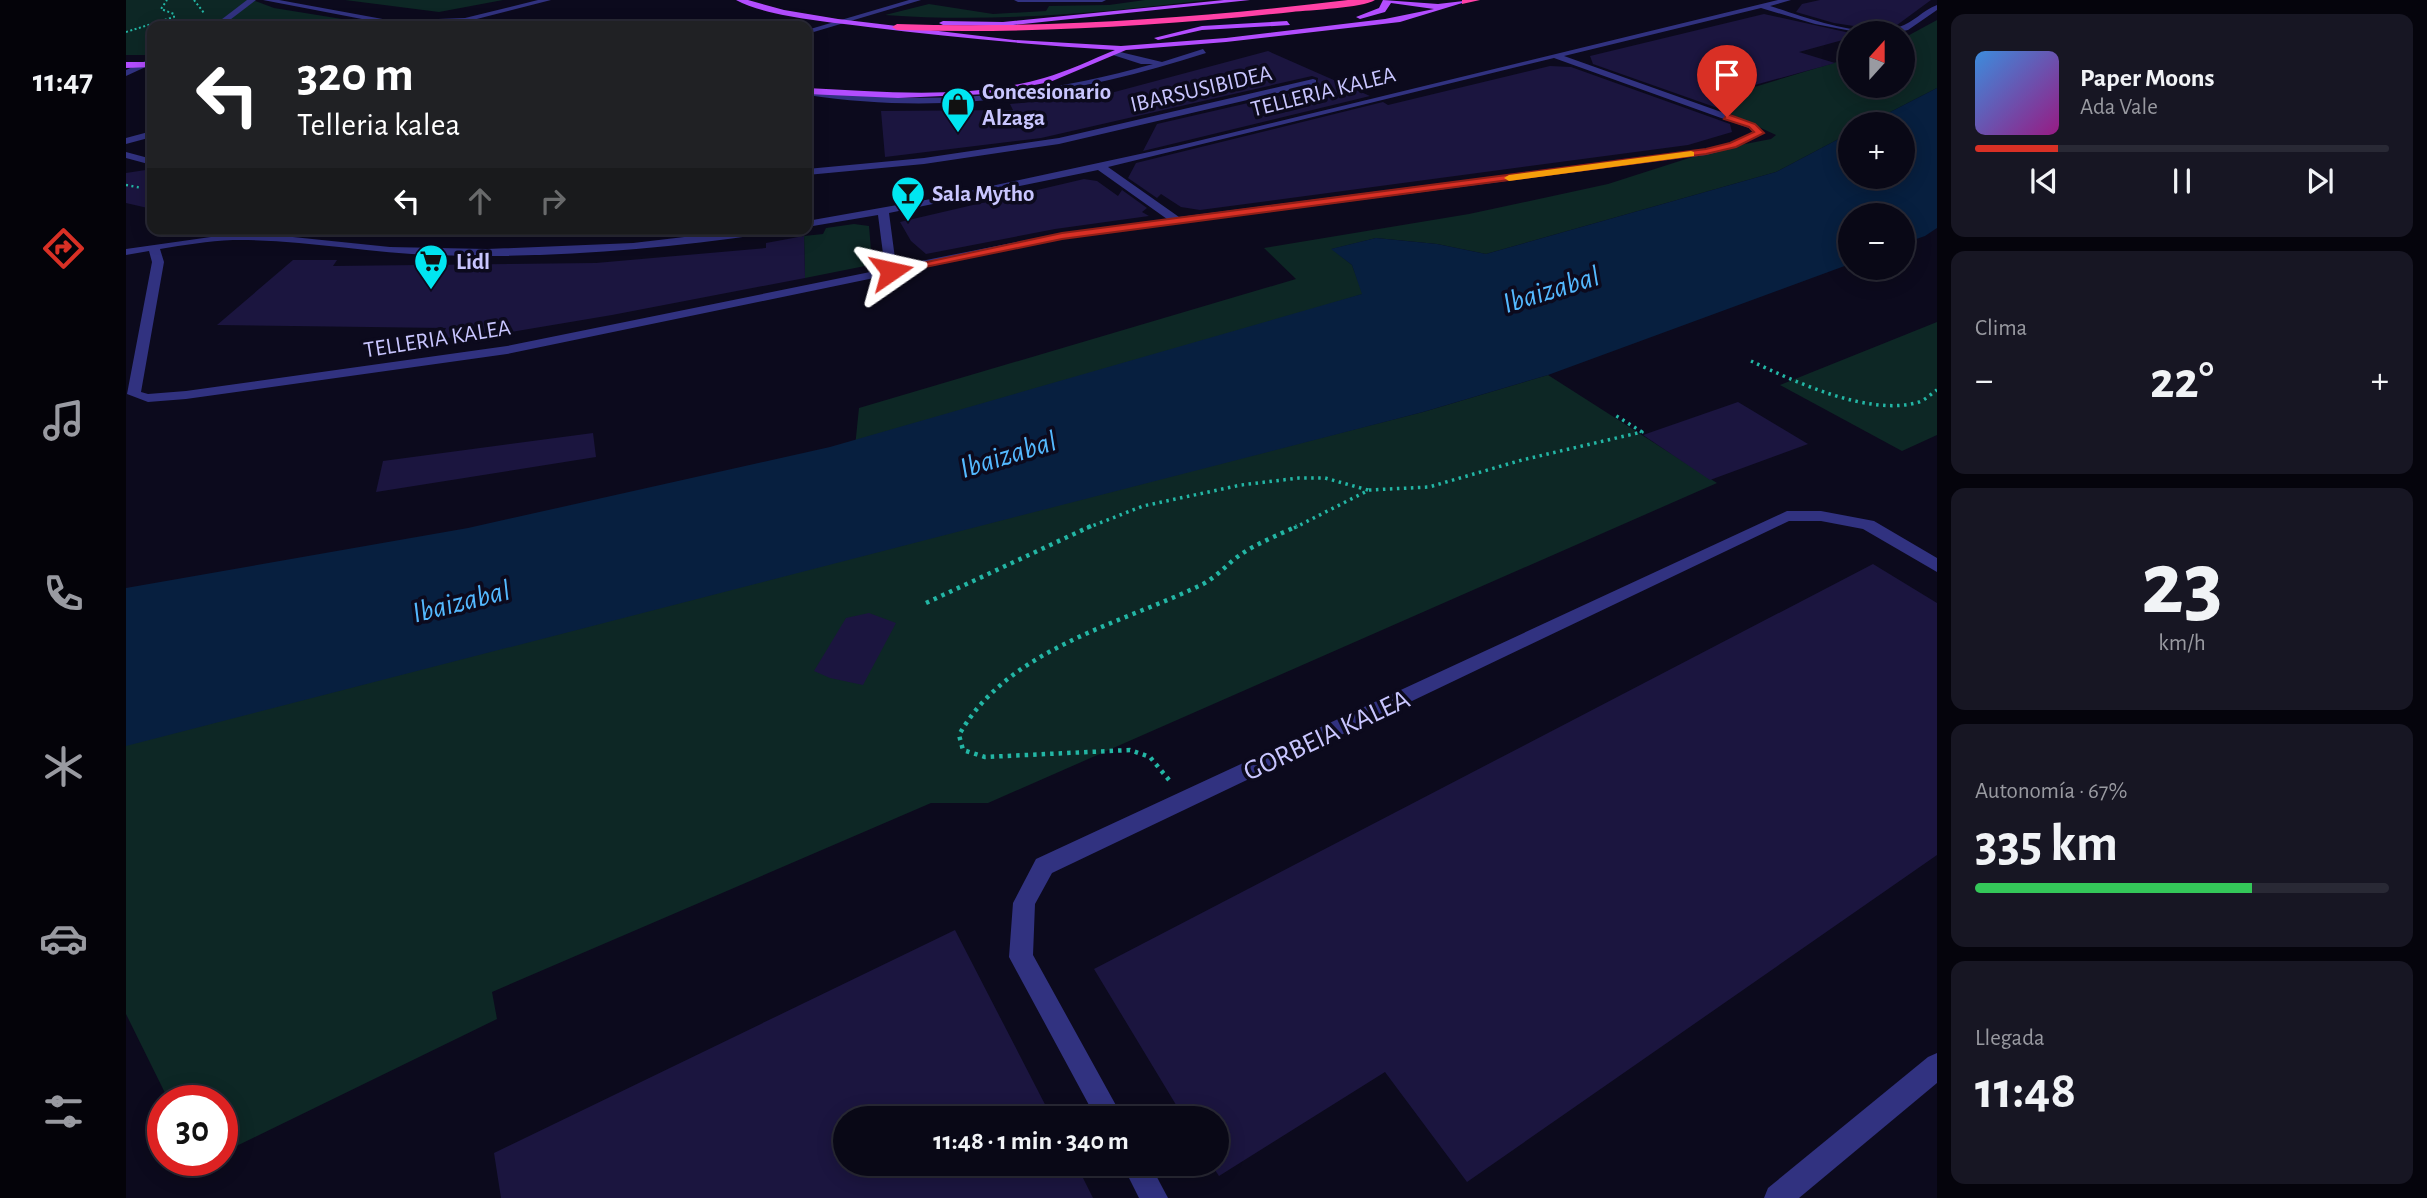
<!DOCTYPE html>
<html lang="es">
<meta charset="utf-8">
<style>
:root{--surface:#090816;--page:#171623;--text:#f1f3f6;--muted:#999aa1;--line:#292935;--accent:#d93025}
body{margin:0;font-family:"Alegreya Sans",sans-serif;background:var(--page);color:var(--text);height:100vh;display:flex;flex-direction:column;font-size:26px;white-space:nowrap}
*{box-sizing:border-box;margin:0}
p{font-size:23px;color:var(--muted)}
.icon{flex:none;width:38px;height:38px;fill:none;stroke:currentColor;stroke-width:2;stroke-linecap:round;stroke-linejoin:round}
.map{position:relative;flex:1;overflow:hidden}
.panel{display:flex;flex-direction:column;gap:14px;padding:14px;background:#05040c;width:490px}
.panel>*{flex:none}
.banner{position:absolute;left:21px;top:21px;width:665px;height:214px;border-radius:14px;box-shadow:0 4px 18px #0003,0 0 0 2px var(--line);background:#202124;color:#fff;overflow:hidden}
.needle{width:46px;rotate:21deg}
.tools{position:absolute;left:1712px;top:21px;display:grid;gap:14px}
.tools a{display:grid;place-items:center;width:77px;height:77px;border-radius:50%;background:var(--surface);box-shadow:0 4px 18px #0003,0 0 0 2px var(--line);font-size:35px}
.speed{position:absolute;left:21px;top:1085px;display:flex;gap:14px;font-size:35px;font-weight:700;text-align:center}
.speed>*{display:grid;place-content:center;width:91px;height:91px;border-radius:50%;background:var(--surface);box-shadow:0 4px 18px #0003,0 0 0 2px var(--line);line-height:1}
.speed .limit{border:10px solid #d22;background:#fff;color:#111}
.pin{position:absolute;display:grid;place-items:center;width:60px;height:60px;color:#fff;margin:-72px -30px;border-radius:50% 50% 50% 0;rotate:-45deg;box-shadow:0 0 7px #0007}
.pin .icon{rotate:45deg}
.me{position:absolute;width:77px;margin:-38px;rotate:79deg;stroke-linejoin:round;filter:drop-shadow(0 0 5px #0008)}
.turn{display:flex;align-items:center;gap:24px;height:147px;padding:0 35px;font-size:32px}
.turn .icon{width:91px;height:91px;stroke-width:2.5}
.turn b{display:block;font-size:49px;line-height:60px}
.lanes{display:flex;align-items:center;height:66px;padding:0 35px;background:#0003;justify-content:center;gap:35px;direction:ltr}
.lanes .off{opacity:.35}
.big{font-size:52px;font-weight:700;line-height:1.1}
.panel .card{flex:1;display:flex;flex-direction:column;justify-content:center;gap:10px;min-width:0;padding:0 24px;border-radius:14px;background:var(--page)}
.panel .dial{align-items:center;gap:0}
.dial b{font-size:91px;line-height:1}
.song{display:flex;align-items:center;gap:21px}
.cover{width:84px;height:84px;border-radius:10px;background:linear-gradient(135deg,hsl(210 70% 55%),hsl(310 70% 35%))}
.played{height:7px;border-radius:4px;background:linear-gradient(90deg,var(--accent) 20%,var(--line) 20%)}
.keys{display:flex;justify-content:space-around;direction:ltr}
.heat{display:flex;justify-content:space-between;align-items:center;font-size:38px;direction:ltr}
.charge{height:10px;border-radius:5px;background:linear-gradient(90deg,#34c759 67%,var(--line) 0)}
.trip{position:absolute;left:707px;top:1106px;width:396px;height:70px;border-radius:35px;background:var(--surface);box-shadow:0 4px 18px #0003,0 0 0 2px var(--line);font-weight:700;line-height:70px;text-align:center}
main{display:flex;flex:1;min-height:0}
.menu{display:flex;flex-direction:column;width:126px;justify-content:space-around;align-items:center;background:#040309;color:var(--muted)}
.menu .icon{width:49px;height:49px}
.menu .active{color:var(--accent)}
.menu b{font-size:32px;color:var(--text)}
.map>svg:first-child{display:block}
.green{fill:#0d2725}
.water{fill:#071f3f}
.building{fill:#1b153f}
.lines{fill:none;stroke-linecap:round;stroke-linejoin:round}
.path-far3{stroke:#23b6a5;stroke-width:2;stroke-dasharray:2 2.5;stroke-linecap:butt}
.path-far2{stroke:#23b6a5;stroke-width:2.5;stroke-dasharray:2 3.5;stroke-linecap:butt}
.path-far1{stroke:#23b6a5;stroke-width:3.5;stroke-dasharray:2.5 4.5;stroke-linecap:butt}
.path{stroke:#23b6a5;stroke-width:4.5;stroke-dasharray:3.5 5;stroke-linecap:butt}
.minor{fill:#313280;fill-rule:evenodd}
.major{fill:#b34dff;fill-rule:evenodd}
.highway{fill:#ff41a6;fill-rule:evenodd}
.route{fill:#d93025;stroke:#8d1f18;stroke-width:2}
.slow{fill:#f59e0b}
.labels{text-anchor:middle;stroke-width:7;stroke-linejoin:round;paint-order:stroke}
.far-street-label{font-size:23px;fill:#c9c6ff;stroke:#0c0a1d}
.far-poi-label{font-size:23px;font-weight:bold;fill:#c9c6ff;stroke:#0c0a1d;text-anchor:start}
.street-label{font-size:28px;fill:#c9c6ff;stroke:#0c0a1d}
.water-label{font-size:30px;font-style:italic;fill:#54b9ff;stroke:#0c0a1d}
</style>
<main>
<nav class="menu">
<b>11:47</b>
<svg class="icon active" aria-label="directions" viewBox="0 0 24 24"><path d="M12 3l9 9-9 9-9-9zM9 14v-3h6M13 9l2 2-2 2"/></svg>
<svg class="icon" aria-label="music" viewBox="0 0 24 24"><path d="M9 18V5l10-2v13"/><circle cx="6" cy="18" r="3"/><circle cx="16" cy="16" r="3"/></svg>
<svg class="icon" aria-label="phone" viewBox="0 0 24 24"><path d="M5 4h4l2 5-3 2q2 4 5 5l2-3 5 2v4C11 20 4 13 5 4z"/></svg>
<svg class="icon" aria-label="climate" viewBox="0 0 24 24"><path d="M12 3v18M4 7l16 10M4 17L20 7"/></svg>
<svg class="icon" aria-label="car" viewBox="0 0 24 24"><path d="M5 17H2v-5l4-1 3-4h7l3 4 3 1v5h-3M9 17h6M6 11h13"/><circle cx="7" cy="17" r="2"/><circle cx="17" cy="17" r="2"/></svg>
<svg class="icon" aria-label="filters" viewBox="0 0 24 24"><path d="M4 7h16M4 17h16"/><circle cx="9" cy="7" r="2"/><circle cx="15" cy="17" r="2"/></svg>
</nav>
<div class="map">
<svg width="1811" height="1198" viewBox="0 0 1811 1198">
<rect width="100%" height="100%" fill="#0c0a1d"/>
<g class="green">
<path d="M0 0H127L148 8 259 26H26V52L19 55H0Z"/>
<path d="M219 0H377L313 12Z"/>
<path d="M1019 0H1082C974 13 868 23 759 15L803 4 867 14 920 11 923 6 983 5Z"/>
<path d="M1811 20V88L1741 124H1724V133L1650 172 1360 254 1311 244 1250 238 1206 249 1226 265 1237 294 729 447 733 408 1170 279 1138 248 1343 214 1482 184 1588 150 1645 139 1650 135 1579 102 1724 58V86H1776V39Z"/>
<path d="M728 224 743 226 746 262 744 265 679 278 678 236 697 234 700 228Z"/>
<path d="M1811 322V435L1776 451 1654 385Z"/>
<path d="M1422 375 1591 483 862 803H805L366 992 371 1019 96 1153V1101H43L0 1014V741L1297 412Z"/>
</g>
<path class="water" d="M1811 88V228L1799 236 1776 244V215H1724V264L1422 375 1297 412 0 746V588L342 528 704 447 1236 294 1226 265 1205 249 1250 238 1311 244 1360 254 1650 172 1724 133V177H1776V124H1741Z"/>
<g class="building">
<path d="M1694 0H1805L1771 25 1741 28 1708 23 1670 12 1676 4Z"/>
<path d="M1638 14 1724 33V38L1673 52 1709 63 1596 94 1600 111 1467 64 1464 56Z"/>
<path d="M1142 51 1244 96 1017 151 1031 124 1191 87 1192 78 1186 76 915 138 759 157 755 111 887 110 884 104 937 99 977 92 981 94Z"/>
<path d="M1424 66 1445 67 1604 124 1606 132 1562 145 1074 210 1055 207 1035 194 1031 198 1002 178 1010 163 1257 102 1262 105Z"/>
<path d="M26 169V209L0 203V173Z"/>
<path d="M958 179 971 181 992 196 996 190 1021 208 1016 212 1023 216 929 229 800 254 785 241 774 222Z"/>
<path d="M678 236 679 278 486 315 361 336 315 338 320 328 91 325 167 260H211L207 266 470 263 640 248V243Z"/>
<path d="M1612 402 1682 444 1584 480 1517 435Z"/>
<path d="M467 433 470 457 250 492 257 461Z"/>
<path d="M1747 564 1811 603V855L1341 1182 1259 1072 1093 1176 1085 1164H1090V1118H1058L968 969Z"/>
<path d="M743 613 770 623 737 685 704 678 688 671 720 618Z"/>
<path d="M829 930 926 1118H719V1164H950L967 1198H375L368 1153Z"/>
</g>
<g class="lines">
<g class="path-far3">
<path d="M68 0 78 13"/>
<path d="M0 32 48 17V14L35 9 41 0"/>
</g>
<path class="path-far2" d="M0 185 16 188"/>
<g class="path-far1">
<path d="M1625 361C1670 382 1743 417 1793 402 1799 400 1805 394 1811 390"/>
<path d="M961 528 1017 506 1115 485 1173 478H1199L1242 490"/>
<path d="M1168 528 1243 490 1303 487 1396 460 1516 432 1489 415"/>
</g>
<g class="path">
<path d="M800 603 965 526"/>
<path d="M1043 780 1024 757 1004 750 859 757 837 750 833 735C881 649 992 625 1075 585 1090 578 1101 564 1114 555 1131 543 1153 535 1171 526"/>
</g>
<g class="minor">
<path d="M121 0H130L96 26H87Z"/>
<path d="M137 0H153L262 20 302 23 312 19 339 18 412 0H425L339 22 313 23 308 26 262 24Z"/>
<path d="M783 0H795L681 34V30Z"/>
<path d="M888 0H980L976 2H892Z"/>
<path d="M1652 0H1665L1644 6C1682 18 1733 39 1773 27 1787 23 1797 10 1811 5V10L1782 30 1767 33H1736L1689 24 1635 8 1438 56 1629 124 1638 133 1610 147 1580 155 936 239 381 354 60 399 22 402 1 394 26 262 23 251 0 255V249L106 234 157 236 264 247 361 249 507 243 627 229H656L651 232C537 249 423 259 308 255 241 253 174 239 107 240 82 241 58 245 34 249L38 262 15 392 22 394 60 391 381 346 759 269 752 215 681 227V221L805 199 1051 146ZM1428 58 1623 128 1627 132 1604 143 1580 149 1053 217 982 167ZM972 170 1041 219 936 233 770 266 763 213Z"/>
<path d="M1077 49 1080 53C945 96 822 116 681 95V89C802 107 910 97 1027 64H1015L987 55 990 51 1036 62Z"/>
<path d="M26 58V64L0 76V70Z"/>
<path d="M1187 79 1190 80V84L933 144 798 164 681 175V169L798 158 933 138Z"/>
<path d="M26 131V137L0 144V138Z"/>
<path d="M0 152 26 159V165L0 158Z"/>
<path d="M1661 511H1695L1748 521 1811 558V572L1737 529 1695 521H1663L926 873 909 904 907 955 997 1118H970L883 957 887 903 910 859Z"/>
<path d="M1811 1053V1083L1673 1198H1638L1642 1188 1802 1057Z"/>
<path d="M996 1164H1024L1042 1198H1013Z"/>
</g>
<g class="major">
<path d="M610 0H622L658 10 712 19 888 40 995 46 1100 38 1259 19 1308 9 1265 3 1259 12 1234 19 1230 17 1253 8 1257 0 1312 4 1346 0 1274 22 1100 42 1000 50 924 82 862 94 772 98 681 94V88C760 92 841 100 918 78 942 71 965 60 989 50 906 45 824 37 742 27 705 22 641 17 610 0Z"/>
<path d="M1098 0H1124L877 26 817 25 813 23 817 21 877 22Z"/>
<path d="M1161 21 1164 25 1076 30 1032 40 1028 38 1076 26Z"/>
<path d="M0 62H26V67L0 68Z"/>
</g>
<g class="highway">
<path d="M1222 0H1249C1236 8 1184 10 1166 12 1034 26 903 34 771 30L766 27 771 24C922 29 1072 18 1222 0Z"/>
<path d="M1336 0H1354L1336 4Z"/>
</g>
</g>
<path class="route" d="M1601 114 1629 124 1638 133 1610 147 1580 154 936 239 765 274 759 271 936 233 1580 149 1604 143 1628 132 1623 127 1598 119Z"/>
<path class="slow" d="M1565 151 1568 152V156L1383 181 1378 178 1383 175Z"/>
<defs>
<g id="shop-pin" transform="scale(1.75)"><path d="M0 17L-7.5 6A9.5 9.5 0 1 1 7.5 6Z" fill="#00e6f1" stroke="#0c0a1d"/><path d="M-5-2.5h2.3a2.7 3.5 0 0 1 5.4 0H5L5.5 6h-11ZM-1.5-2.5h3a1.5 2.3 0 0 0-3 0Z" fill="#111"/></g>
<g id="bar-pin" transform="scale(1.75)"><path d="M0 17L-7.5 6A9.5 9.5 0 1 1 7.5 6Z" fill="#00e6f1" stroke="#0c0a1d"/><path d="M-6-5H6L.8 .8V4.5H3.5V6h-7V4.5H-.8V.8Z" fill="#111"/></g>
<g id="supermarket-pin" transform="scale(1.75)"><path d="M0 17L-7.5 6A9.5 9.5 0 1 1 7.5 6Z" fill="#00e6f1" stroke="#0c0a1d"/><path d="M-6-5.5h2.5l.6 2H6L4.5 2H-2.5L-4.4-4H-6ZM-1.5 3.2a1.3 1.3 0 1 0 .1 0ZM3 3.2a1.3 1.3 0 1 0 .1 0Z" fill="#111"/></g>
</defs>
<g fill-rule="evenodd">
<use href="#shop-pin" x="832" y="104"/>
<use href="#bar-pin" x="782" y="193"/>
<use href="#supermarket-pin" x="305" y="261"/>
</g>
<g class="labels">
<g class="far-street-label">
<text transform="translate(1075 88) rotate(-13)" y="8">IBARSUSIBIDEA</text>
<text transform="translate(1197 91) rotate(-14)" y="8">TELLERIA KALEA</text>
<text transform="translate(311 338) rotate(-9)" y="8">TELLERIA KALEA</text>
</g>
<g class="far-poi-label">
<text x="856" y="99">Concesionario<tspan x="856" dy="26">Alzaga</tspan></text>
<text x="806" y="201">Sala Mytho</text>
<text x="330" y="269">Lidl</text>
</g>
<g class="street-label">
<text transform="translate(1200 734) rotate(-25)" y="10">GORBEIA KALEA</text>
</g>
<g class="water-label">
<text transform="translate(1425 289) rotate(-17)" y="10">Ibaizabal</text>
<text transform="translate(882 454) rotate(-17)" y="10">Ibaizabal</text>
<text transform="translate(335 601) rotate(-14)" y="10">Ibaizabal</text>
</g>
</g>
</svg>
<div class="tools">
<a><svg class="needle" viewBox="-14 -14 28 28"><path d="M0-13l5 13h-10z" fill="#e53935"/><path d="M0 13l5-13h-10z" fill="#999aa1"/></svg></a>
<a>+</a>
<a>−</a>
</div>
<div class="speed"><div class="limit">30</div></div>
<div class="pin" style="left:1601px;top:117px;background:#d93025"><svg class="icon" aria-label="arrive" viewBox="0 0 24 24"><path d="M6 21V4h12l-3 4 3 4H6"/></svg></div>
<svg class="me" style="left:765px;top:271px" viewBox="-20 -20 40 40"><path d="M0-17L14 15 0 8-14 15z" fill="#d93025" stroke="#fff" stroke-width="4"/></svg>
<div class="trip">11:48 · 1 min · 340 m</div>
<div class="banner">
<div class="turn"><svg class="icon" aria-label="left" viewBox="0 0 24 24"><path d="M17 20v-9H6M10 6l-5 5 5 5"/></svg><div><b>320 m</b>Telleria kalea</div></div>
<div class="lanes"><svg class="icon" aria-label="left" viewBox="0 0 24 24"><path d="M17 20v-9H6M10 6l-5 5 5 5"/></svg><svg class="icon off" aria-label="ahead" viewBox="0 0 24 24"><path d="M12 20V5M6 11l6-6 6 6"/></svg><svg class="icon off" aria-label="right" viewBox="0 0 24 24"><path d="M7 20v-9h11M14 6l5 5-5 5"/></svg></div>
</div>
</div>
<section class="panel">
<div class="card">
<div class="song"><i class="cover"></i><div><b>Paper Moons</b><p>Ada Vale</p></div></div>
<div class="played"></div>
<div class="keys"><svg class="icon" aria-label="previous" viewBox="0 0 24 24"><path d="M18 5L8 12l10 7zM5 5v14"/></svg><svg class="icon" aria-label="pause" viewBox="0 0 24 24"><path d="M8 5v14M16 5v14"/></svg><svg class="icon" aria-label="next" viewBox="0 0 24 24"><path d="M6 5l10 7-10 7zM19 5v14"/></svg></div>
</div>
<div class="card"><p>Clima</p>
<div class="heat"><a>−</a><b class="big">22°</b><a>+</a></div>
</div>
<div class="card dial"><b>23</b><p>km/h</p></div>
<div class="card"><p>Autonomía · 67%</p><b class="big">335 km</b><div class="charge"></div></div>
<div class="card"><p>Llegada</p><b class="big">11:48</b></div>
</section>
</main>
